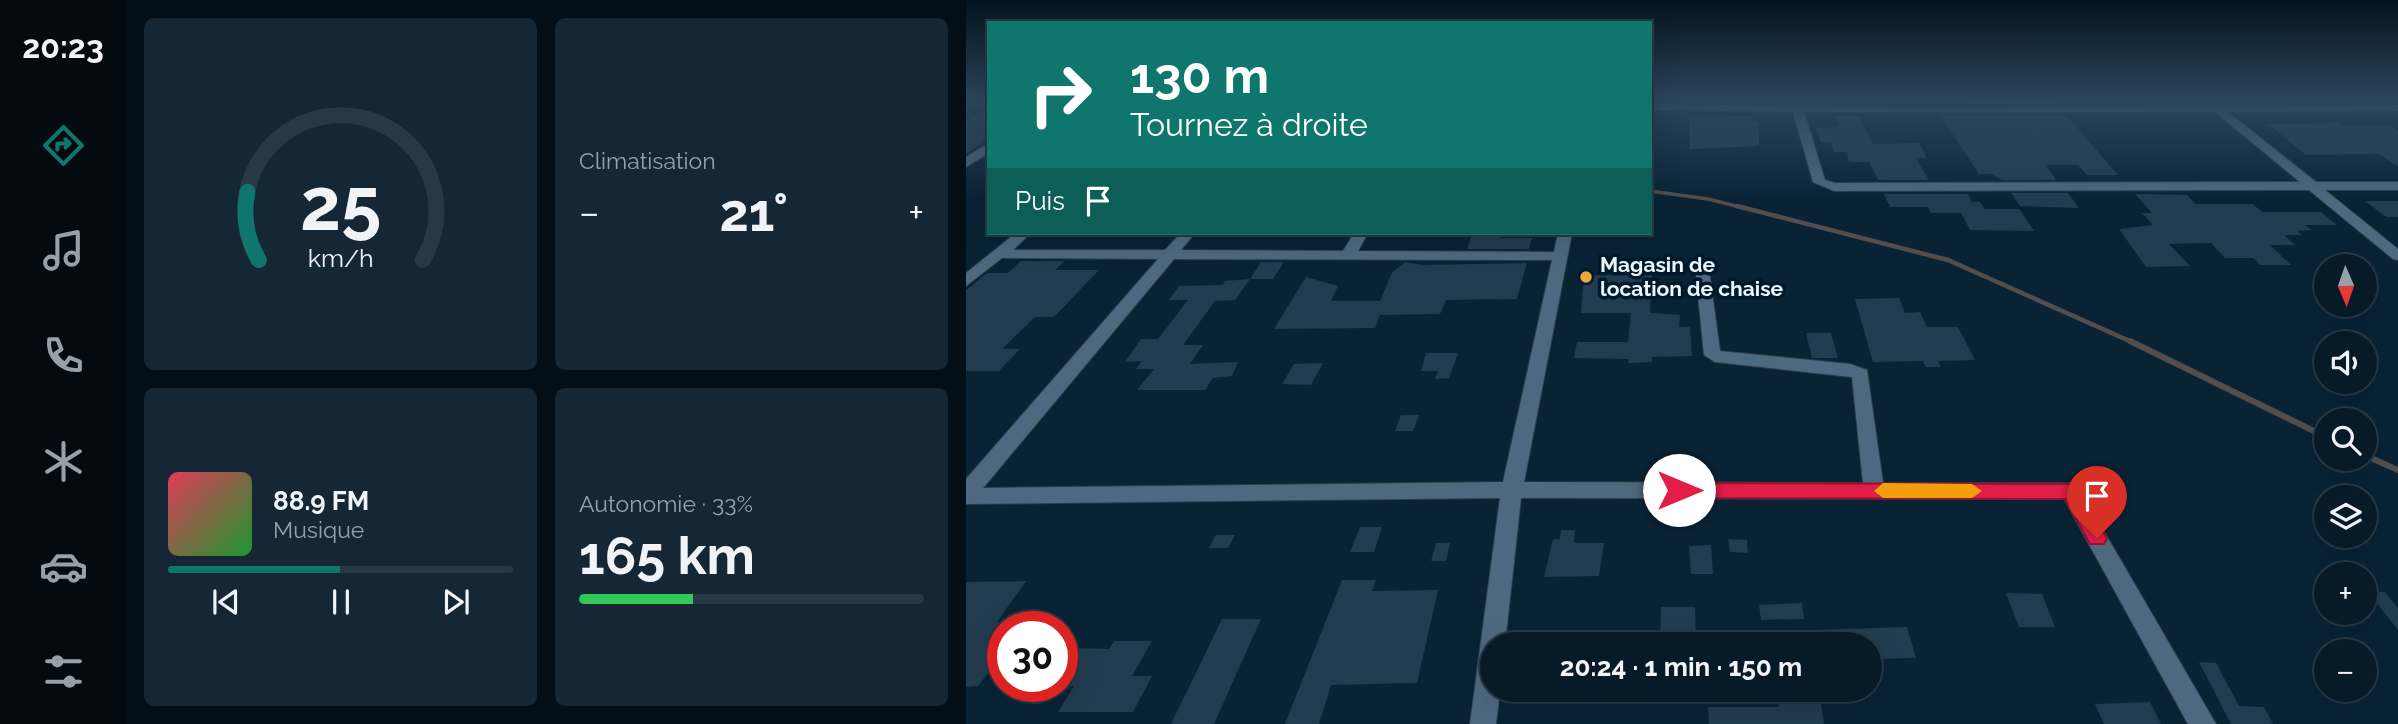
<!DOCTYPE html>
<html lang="fr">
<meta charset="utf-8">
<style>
:root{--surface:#071a28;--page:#152734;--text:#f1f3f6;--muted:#98a1a8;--line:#283845;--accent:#0f766e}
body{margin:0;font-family:Raleway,sans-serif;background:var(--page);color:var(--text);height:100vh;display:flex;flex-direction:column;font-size:26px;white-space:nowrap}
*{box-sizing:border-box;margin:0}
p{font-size:23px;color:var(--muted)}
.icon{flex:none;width:38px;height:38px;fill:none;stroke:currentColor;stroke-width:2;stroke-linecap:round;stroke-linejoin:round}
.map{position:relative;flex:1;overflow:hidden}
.sheet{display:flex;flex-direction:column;gap:18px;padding:18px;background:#040e16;width:840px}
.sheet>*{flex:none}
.guide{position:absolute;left:21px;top:21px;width:665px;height:214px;border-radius:0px;box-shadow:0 7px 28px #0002,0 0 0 2px var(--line);background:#0f766e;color:#fff;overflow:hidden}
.needle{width:46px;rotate:178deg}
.buttons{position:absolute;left:1348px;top:254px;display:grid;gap:14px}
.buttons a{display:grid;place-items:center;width:63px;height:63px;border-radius:50%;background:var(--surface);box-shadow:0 7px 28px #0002,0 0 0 2px var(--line);font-size:35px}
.speed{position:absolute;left:21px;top:611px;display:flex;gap:14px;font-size:35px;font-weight:700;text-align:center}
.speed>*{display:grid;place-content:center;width:91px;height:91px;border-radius:50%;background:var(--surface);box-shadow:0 7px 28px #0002,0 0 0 2px var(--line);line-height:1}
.speed .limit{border:10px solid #d22;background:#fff;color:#111}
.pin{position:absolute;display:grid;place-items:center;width:60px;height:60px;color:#fff;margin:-72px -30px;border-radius:50% 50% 50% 0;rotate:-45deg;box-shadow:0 0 7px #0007}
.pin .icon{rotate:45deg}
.me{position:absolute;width:77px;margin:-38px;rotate:90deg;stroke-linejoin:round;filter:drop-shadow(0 0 5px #0008)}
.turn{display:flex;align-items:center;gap:24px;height:147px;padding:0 28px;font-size:32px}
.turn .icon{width:91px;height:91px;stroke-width:2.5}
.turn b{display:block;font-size:49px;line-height:60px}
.then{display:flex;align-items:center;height:66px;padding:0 28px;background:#0003;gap:14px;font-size:26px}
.big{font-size:52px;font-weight:700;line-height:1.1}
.sheet .card{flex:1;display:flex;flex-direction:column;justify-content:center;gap:10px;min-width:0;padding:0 24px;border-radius:10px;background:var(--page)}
.sheet .dial{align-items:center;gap:0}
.dial svg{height:182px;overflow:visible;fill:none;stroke:var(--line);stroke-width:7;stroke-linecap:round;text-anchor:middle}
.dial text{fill:var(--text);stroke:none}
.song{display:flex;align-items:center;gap:21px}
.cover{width:84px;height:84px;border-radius:10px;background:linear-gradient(135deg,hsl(350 70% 55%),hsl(130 70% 35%))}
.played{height:7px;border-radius:4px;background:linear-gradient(90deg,var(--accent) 50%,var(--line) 50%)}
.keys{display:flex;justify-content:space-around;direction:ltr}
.heat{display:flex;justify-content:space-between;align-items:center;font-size:38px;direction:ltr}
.charge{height:10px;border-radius:5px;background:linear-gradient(90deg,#34c759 33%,var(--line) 0)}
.sheet .tiles{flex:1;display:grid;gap:18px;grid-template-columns:repeat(2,1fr)}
.trip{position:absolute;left:514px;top:632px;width:402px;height:70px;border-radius:35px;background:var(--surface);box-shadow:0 7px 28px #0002,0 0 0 2px var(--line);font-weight:700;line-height:70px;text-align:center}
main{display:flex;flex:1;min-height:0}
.menu{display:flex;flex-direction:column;width:126px;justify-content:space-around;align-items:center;background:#030a10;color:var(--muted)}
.menu .icon{width:49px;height:49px}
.menu .current{color:var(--accent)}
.menu b{font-size:32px;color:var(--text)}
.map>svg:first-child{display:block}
.built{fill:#0e3046}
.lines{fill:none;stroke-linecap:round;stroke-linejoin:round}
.stream-far2{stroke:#534e4c;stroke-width:3.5}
.stream-far1{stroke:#534e4c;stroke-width:4.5}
.stream{stroke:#534e4c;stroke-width:6}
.building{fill:#223c4f}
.street-casing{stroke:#2f3b49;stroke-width:2}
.street{fill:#4e697f;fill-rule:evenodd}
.route{fill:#e11d48;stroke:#92132f;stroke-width:2}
.slow{fill:#f59e0b}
.poi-dot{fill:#efa73d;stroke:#011a2b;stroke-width:2.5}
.labels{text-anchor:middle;stroke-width:7;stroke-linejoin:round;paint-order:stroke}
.poi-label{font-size:21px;font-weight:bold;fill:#ecf6fd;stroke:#011a2b;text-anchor:start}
</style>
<main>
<nav class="menu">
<b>20:23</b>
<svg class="icon current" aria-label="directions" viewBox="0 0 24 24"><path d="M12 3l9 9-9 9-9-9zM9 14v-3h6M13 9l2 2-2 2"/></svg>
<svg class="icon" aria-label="music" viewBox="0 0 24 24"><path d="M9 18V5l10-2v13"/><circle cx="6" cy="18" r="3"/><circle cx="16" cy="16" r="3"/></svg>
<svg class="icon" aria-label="phone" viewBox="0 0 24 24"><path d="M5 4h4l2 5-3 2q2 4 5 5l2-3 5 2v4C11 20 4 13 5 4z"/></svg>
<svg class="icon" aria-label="climate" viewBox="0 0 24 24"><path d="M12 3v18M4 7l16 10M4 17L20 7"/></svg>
<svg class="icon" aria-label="car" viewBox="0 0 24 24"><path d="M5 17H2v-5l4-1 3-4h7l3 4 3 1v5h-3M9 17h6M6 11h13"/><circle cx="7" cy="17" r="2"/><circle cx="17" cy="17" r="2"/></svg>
<svg class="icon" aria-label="filters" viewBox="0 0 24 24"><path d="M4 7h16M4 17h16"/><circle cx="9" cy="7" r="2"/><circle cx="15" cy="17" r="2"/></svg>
</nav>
<section class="sheet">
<div class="tiles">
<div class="card dial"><svg viewBox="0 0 100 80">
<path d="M14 69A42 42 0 1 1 86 69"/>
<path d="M14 69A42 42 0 0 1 9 39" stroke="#0f766e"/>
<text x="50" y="56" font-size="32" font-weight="700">25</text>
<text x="50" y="72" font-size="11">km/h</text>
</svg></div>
<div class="card"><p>Climatisation</p>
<div class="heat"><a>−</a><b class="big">21°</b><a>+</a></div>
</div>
<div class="card">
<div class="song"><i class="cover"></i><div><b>88.9 FM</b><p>Musique</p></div></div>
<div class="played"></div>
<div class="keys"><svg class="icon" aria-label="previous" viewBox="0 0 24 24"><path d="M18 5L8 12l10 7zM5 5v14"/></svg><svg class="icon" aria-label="pause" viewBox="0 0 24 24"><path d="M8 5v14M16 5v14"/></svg><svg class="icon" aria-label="next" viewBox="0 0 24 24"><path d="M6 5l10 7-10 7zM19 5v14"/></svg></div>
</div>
<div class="card"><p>Autonomie · 33%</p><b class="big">165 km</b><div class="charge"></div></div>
</div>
</section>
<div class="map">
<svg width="1432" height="724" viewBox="0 0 1432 724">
<rect width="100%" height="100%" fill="#092335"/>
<path class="built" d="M1141 100H1428L1431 102H1143Z"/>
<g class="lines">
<path class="stream-far2" d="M684 191 742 199 778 208"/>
<path class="stream-far1" d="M771 206 982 260 1168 343"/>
<g class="stream">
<path d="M1164 341 1360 437"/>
<path d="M1398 455 1432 470"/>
</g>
</g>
<g class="building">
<path d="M996 100H1086L1090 104H999Z"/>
<path d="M23 107V139L0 154V121Z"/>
<path d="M974 115H1100L1152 175H1121L1112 165H1080L1090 180H1036L1025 174H1013Z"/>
<path d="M723 116H785V121H793V146L724 149Z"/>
<path d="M868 116H893L907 144 953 143 961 158H950L963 180H912L903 162H883L881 152H868L865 142 855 143 850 128 873 127Z"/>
<path d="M1371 123 1376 126H1426L1432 130V166L1412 154 1340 155 1302 124Z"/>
<path d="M1045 193H1102L1113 208 1054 206Z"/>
<path d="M918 194H1002L1006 202H1014L1019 209H1053L1068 231 1004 230 995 213H965L962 207H924Z"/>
<path d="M1169 194 1221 195 1230 204H1287L1296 212H1355L1371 225H1339L1346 230 1331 231 1336 235H1318L1329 245H1304L1325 265H1294L1288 258H1259L1245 243 1203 244 1224 266 1180 267 1153 229 1187 225 1176 213H1186Z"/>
<path d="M1399 201H1432V217H1420Z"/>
<path d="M506 233H535L534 238H566L563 249H501Z"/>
<path d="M55 261H99L89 270H133L88 317H69L36 349H54L33 371H0V290L21 273H42Z"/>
<path d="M295 262H318L307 279H284L269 300 249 301 217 345H237L224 364 272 362 266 376 247 378 239 390H171L188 369H170L176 361 159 362 175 339H192L222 300H203L213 286 257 285 259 281 284 279Z"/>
<path d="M439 262 458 265 561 263 551 299 480 300 474 314 414 315 409 328 308 329 340 277 372 286 365 301H414L426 273Z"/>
<path d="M686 272 684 313 714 315 713 327H724L726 356 686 357V362L662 363 663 359 608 358 611 342H662L665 313H615L618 276Z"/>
<path d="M933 298 939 313 954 312 961 327H992L1009 360 972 361 975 367H960L957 361 907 362 889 299Z"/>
<path d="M840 333H865L872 358H846Z"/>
<path d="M460 353H492L483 378 469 379 472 371H455Z"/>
<path d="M357 363 345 385 316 384 328 364Z"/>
<path d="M435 415H453L447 431H429Z"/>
<path d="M394 527H416L408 552H384Z"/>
<path d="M595 530H609L608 543H638L633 576 578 577 587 539H594Z"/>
<path d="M250 535H269L262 548H243Z"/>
<path d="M762 539 781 540 782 553 764 552Z"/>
<path d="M470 543H484L480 561H465Z"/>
<path d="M745 545 747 574H725L723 546Z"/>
<path d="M376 580H410L406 591 472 590 451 683 365 685 353 724H319Z"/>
<path d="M60 581 31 622H37V654L12 686 0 687V582Z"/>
<path d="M1402 592H1419L1432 608V630Z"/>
<path d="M1040 593 1076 594 1089 627H1053Z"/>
<path d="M836 603 838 619 795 620 793 605Z"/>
<path d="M695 607H729L730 644H694Z"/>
<path d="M256 619H295L248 724H205Z"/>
<path d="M941 627 950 658 905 659V644H850L847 630Z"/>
<path d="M148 641H186L166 676H186L167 712H92L108 686 86 687 96 686V669L109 648 143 649Z"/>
<path d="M1233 662 1250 663 1273 706 1298 707 1307 724H1265Z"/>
<path d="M811 690H853L858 724H743L742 707H813Z"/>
<path d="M1184 702 1195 724H1138L1129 704Z"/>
</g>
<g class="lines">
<g class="street-casing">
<g id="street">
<path d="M684 104 960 107 1432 105V111L1262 112 1350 182H1432V190H1359L1432 249V260L1427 259 1343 190 868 191 847 182 827 112 684 110ZM838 112H1249L1334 182 869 183 859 180Z"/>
<path d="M23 143V153L0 167V157Z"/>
<path d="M50 233H65L47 250H199L215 233H229L215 250 377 251 388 233H402L392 251 588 252 592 233H606L558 482 897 483 886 377 749 362 738 355 729 265 732 262H742L754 351 884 364 901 370 917 483H1104L1111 485 1250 724H1222L1098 499 555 498 539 644H527V690H534L530 724H504L534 498 0 504V479L192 259 36 258 0 286V273ZM208 259 586 260 537 482 17 488Z"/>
</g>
</g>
<use href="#street" class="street"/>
</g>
<linearGradient id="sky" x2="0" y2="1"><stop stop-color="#05131d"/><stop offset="0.5" stop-color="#2c455c"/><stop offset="1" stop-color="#2c455c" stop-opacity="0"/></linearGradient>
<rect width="1432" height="201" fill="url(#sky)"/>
<path class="route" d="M713 483 1104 484 1111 486 1141 538 1138 544H1124L1099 499 713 498 703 490Z"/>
<path class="slow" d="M917 483 1006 484 1016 491 1006 498H917L908 491Z"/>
<circle class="poi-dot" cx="620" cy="277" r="7"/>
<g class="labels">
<g class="poi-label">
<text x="634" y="272">Magasin de<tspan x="634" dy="24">location de chaise</tspan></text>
</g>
</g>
</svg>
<div class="buttons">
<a><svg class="needle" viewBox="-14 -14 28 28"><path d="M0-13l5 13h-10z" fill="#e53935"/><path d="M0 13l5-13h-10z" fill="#98a1a8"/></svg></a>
<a><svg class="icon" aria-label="sound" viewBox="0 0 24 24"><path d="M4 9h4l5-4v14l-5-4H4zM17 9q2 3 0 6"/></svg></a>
<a><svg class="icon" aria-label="search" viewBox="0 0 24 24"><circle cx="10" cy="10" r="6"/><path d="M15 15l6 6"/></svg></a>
<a><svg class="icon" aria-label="layers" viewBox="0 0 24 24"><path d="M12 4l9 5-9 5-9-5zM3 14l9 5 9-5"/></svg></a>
<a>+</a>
<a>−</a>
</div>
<div class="speed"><div class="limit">30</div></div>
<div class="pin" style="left:1131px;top:538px;background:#d93025"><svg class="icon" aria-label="arrive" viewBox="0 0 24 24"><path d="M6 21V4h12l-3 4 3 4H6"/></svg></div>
<svg class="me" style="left:713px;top:490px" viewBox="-20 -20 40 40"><circle r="19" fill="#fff"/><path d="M0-13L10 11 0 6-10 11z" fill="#e11d48"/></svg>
<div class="trip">20:24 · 1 min · 150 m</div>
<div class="guide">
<div class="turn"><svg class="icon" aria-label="right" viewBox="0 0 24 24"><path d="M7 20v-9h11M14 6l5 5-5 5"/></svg><div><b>130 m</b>Tournez à droite</div></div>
<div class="then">Puis<svg class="icon" aria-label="arrive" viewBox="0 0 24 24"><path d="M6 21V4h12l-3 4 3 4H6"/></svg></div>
</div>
</div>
</main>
